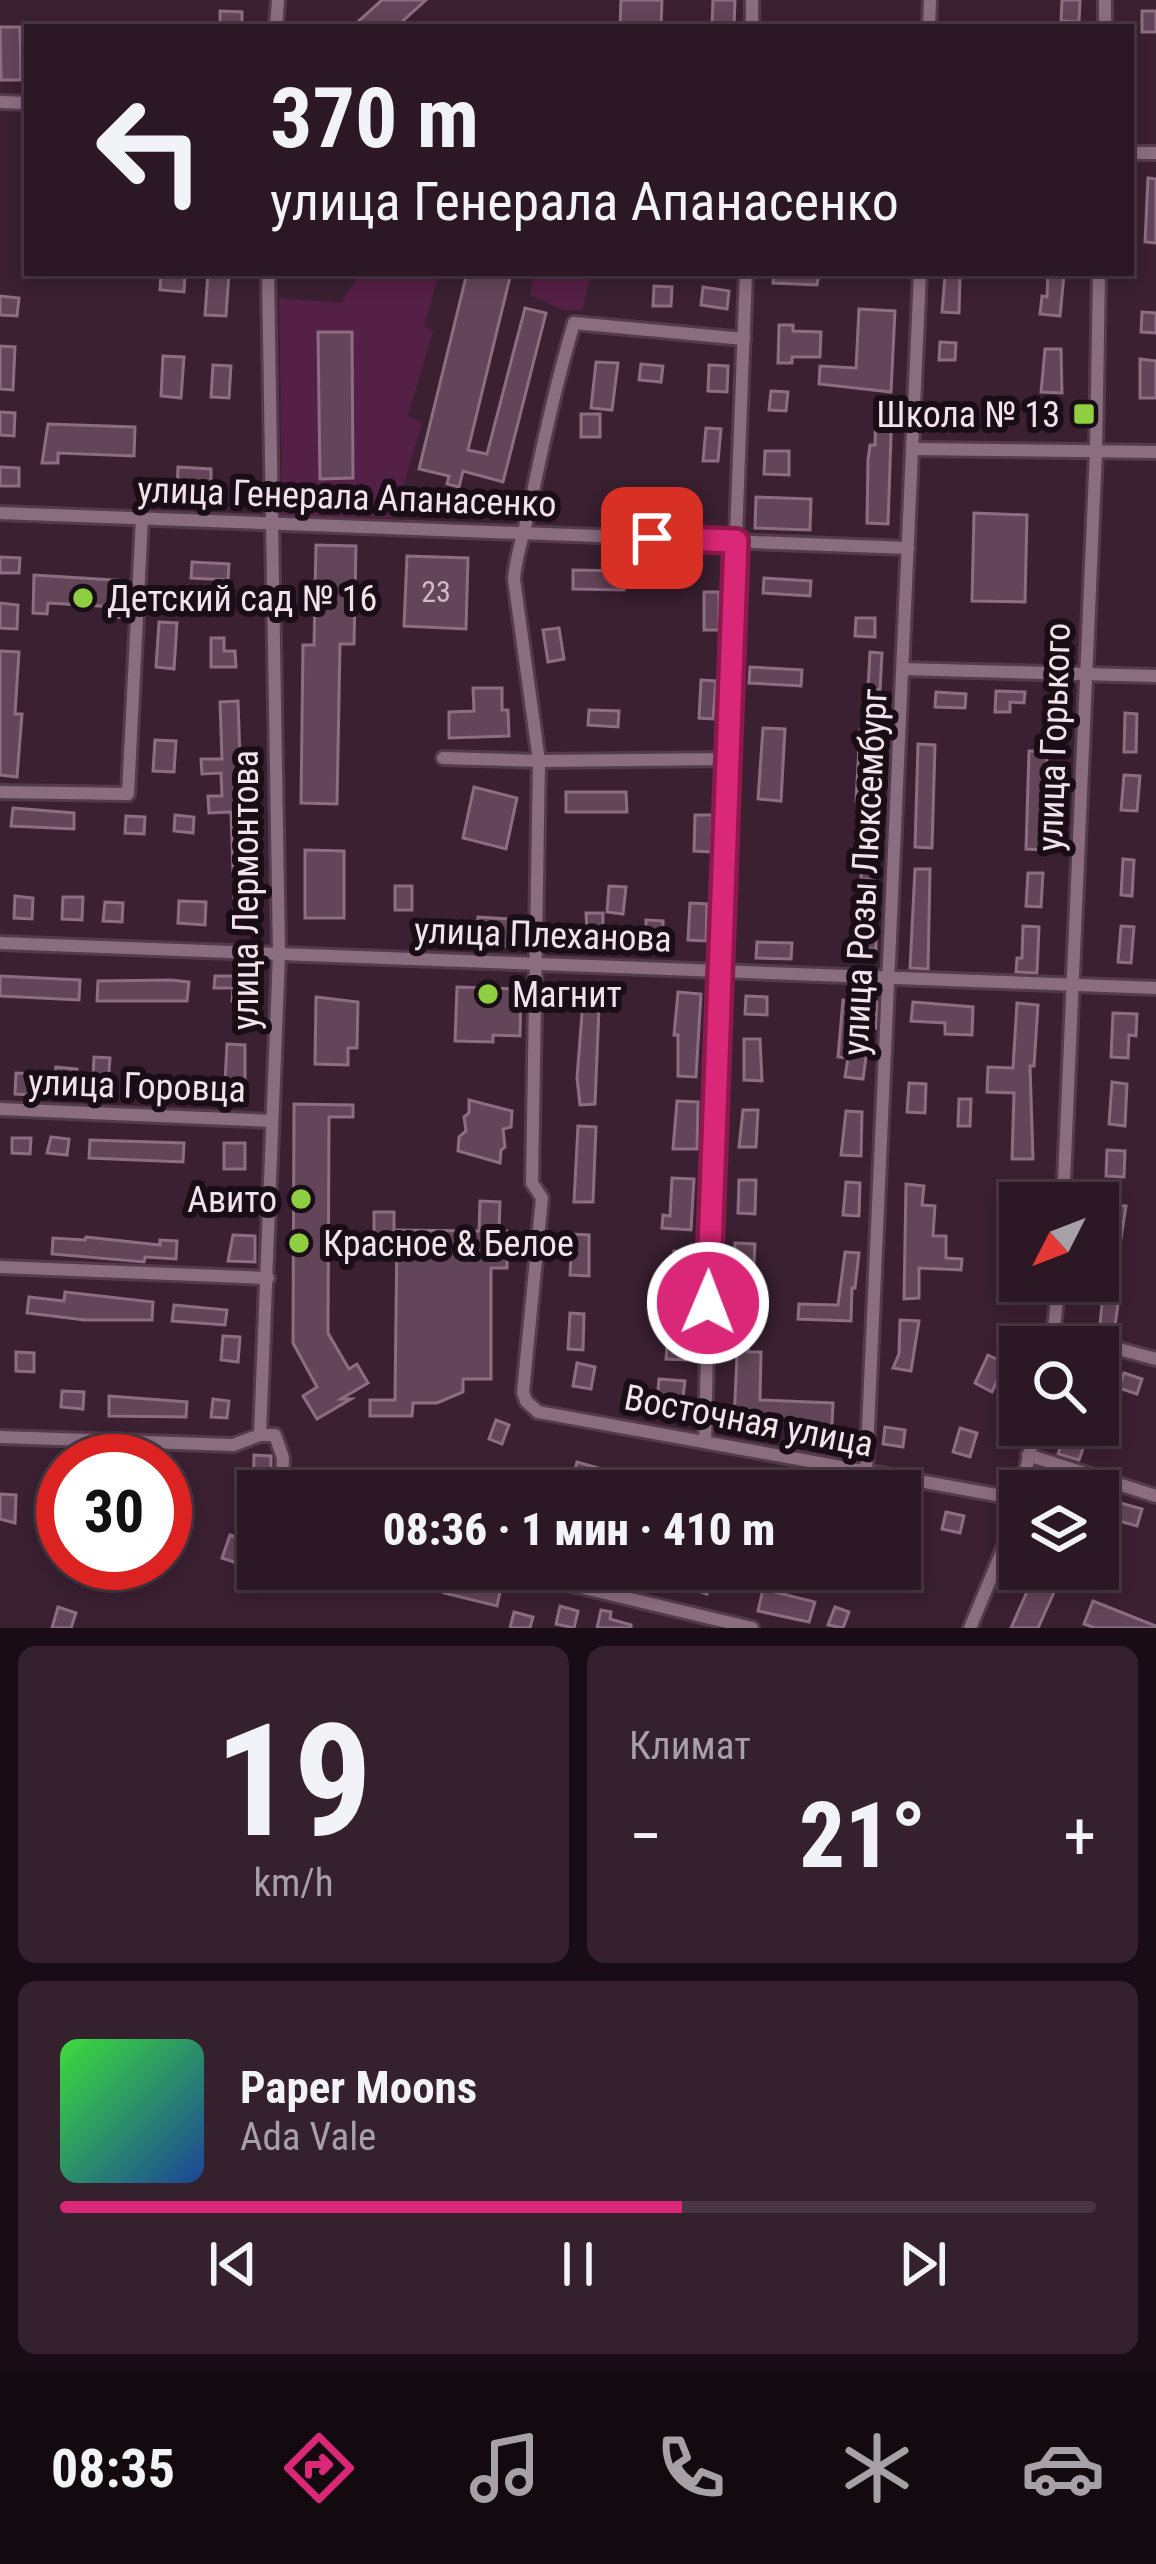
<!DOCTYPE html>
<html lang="ru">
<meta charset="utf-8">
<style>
:root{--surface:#2c1825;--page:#34212d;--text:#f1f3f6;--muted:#a6a0a7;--line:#483742;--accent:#db2777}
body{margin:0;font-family:"Roboto Condensed",sans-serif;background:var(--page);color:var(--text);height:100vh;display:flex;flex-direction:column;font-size:45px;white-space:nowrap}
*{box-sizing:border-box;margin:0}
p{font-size:39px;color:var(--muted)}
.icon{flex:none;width:66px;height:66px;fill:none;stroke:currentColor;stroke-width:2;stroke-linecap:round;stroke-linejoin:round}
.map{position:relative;height:1628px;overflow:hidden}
.panel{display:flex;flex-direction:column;gap:18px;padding:18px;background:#180d14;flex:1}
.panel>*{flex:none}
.top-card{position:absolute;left:24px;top:24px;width:1110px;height:252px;border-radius:0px;box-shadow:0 6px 18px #0003,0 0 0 3px var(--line);background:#2c1825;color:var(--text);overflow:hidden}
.needle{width:78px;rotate:228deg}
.fabs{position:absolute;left:999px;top:1182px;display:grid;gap:24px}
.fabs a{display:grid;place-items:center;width:120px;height:120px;border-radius:0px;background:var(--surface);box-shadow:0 6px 18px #0003,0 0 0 3px var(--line);font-size:60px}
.speed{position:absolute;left:36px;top:1434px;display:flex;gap:24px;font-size:60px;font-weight:700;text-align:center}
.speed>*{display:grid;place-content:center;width:156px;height:156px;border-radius:50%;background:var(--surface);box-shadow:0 6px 18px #0003,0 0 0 3px var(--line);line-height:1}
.speed .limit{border:18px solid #d22;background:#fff;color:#111}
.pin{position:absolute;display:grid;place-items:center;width:102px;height:102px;color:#fff;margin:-51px;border-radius:24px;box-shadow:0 6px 18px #0006}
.me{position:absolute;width:132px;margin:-66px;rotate:1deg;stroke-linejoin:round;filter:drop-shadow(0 0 9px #0008)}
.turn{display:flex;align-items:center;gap:42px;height:252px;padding:0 48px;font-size:54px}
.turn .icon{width:156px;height:156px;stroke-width:2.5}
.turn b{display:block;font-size:84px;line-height:102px}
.big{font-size:90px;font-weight:800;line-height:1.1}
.panel .tile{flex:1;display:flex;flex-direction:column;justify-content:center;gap:18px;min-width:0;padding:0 42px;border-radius:18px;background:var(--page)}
.panel .dial{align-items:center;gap:0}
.dial b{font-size:156px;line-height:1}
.song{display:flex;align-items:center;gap:36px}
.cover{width:144px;height:144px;border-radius:18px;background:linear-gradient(135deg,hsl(120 70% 55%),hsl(220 70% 35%))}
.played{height:12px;border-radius:6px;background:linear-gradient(90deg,var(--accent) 60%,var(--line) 60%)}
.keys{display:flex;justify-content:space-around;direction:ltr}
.heat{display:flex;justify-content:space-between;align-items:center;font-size:66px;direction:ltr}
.panel .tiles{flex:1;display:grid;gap:18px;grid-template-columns:1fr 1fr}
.tile:last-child{grid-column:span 2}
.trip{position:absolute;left:237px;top:1470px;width:684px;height:120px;border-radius:0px;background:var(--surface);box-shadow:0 6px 18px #0003,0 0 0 3px var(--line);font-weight:800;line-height:120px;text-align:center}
.dock{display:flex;height:192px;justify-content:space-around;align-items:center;background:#120a0f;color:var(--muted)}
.dock .icon{width:84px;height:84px}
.dock .active{color:var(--accent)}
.dock b{font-size:54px;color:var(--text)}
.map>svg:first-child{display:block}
.green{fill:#542045}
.building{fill:#634559;stroke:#8d6d82;stroke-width:3}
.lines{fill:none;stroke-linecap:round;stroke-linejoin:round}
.minor-casing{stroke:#543b4b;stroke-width:18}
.minor{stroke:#8b6d80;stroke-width:12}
.route-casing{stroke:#8e194d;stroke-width:30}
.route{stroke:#db2777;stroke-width:21}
.poi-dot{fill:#8fcd41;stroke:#1a0e16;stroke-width:4.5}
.labels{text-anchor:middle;stroke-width:12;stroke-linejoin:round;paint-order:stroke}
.number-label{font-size:30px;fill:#cfbac7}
.poi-label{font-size:36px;fill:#f3e1ec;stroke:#1a0e16;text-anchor:start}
.street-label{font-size:36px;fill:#f3e1ec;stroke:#1a0e16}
</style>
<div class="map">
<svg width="1156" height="1628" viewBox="0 0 1156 1628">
<rect width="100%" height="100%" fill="#3a2031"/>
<g class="green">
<path d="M360 273H439L424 326 433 331 408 416 422 423 394 518 282 516 279 298 341 303Z"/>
<path d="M534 273H591L582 310H564L530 295Z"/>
</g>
<g class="building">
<path d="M382 0H426L396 27H352Z"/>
<path d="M621 0H662L661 27H620Z"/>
<path d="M713 0H735L734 27H712Z"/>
<path d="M1062 0H1080L1079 22 1061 21Z"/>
<path d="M220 11 242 12V27H220Z"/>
<rect x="1142" y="11" width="14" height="21"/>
<path d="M0 27H20L21 80H1Z"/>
<path d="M1148 178 1156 179V243L1145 242Z"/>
<path d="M161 273H185L184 292 160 290Z"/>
<path d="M208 273H229L226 316 205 315Z"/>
<path d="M467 273H511L468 450 487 454 525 308 546 313 503 482 463 471 459 487 447 484 449 476 419 469Z"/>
<path d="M774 273H819L817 285 773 283Z"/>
<path d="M1048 274 1064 275 1060 316 1040 314 1042 296 1047 297Z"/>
<path d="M945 276 960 277 959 313 942 312Z"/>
<path d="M654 286 672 287 671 306H653Z"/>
<path d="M703 287 729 291 727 309 701 305Z"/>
<path d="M0 296 19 298 17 316 0 315Z"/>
<path d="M859 309 895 311 891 392 819 384 820 366 856 368Z"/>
<path d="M1142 312 1156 313V333L1141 332Z"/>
<path d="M779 325H793V331L821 332 820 357H792V363H778Z"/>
<path d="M318 332H352L353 478 320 479Z"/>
<path d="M940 342 956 343 955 360H939Z"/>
<path d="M0 346 15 347 13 390 0 389Z"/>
<path d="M1045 349H1061L1062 393 1041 392Z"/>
<path d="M163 356 184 357 181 398 161 396Z"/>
<path d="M1140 359 1156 361V398H1140Z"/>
<path d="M596 362 618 363 612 410 591 408Z"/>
<path d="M641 364 663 366 661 382 639 380Z"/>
<path d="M213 365 231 366 229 398 211 397Z"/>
<path d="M709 365 728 366 727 392 708 391Z"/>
<path d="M771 391 788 392 786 411 769 410Z"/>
<path d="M876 405 892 407 888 524 867 523 868 460 870 445H875Z"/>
<path d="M0 412 15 413 14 436 0 435Z"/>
<rect x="581" y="414" width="19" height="23"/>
<path d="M48 424 135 427 134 456 58 453V463H42Z"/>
<path d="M706 428 721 429 718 461H703Z"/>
<path d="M765 451H789V475L764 474Z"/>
<path d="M0 467 19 468V486H0Z"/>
<path d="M178 467 211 469V492L177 491Z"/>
<path d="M621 494 652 497 651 514 619 511Z"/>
<path d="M756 497 811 499 810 530 755 528Z"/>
<path d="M974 513 1027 515 1025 602 972 601Z"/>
<path d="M316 545 356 546 354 644H340L337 804 301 803 303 645H314Z"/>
<path d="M407 556 468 558 466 629 404 626Z"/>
<path d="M0 557 20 558 19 573H0Z"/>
<path d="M192 562 229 564 228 580 191 578Z"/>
<path d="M573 570 624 571V590L573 589Z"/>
<path d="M34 575 128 581 126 618 116 617V607L48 603 47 614 33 613Z"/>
<path d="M764 578 811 581 810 596 763 593Z"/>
<rect x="704" y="592" width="15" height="38"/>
<path d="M0 603 18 605 17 629 0 628Z"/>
<path d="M856 618H875V637L855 636Z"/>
<path d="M159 622 177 623 174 669 156 667Z"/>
<path d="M559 628 564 659 548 662 543 630Z"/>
<path d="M211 638H224V651H235L236 667H211Z"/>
<path d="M0 651 19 652 15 714H22L17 777 0 775Z"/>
<path d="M870 652 882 653 880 690 868 689Z"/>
<path d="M750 667 802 670 801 686 749 683Z"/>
<path d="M701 680 716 681 713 719 699 718Z"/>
<path d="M473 688H502V710H508L509 736 449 738V712L474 711Z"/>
<path d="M996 691 1025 692 1024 703 1010 702V712H995Z"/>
<path d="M936 692 966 694 965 708 935 707Z"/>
<path d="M238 701 242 815H250L253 870 233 871 231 812 209 813 208 796H222L221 773 202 774 201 759H222L220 702Z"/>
<path d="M589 710 619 711 618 727 588 725Z"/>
<path d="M1125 713 1137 714 1136 752H1124Z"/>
<path d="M763 728 785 729 781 801 758 799Z"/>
<path d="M860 730 882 731 878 803 856 801Z"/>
<path d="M155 740 176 741 174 772 153 771Z"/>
<path d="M918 744 935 745 932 848 915 847Z"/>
<path d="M1029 751 1047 752 1043 850 1026 849Z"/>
<path d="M1124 775 1140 776 1137 811 1121 810Z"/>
<path d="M474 787 517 798 506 849 463 838Z"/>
<path d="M566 792H626L627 812H566Z"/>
<path d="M13 808 74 813V829L11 826Z"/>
<path d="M175 815 194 817 193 833 174 831Z"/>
<path d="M695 815H712L711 852 694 851Z"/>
<path d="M126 816 145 817 144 834 125 833Z"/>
<path d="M862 846 877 847 875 880 861 879Z"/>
<path d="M305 850 344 851V918H305Z"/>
<path d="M1123 859 1134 860 1132 896 1121 895Z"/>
<path d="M915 869H930L928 969 910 968Z"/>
<path d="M1028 873H1043L1041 907 1026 906Z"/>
<rect x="395" y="886" width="17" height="24"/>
<path d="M609 886 626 887 623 914 607 912Z"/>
<rect x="234" y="891" width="15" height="40"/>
<path d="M15 896 33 898 32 919 14 918Z"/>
<path d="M63 897H83L82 920 62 919Z"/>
<path d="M179 901 206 902 205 925 178 923Z"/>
<path d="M105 902 123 903 122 922 103 921Z"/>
<path d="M690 903 707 904 706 941 688 940Z"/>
<path d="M586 913H603V949H588Z"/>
<rect x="859" y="916" width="17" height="33"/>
<path d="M478 917 508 919 507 946 447 942 449 927 477 930Z"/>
<path d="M646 920 663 921V944H646Z"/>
<path d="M1023 926 1039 927 1037 973 1016 972 1017 958H1022Z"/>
<path d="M1121 926 1134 927 1131 963 1118 962Z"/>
<path d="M757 942 792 943 791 959 756 958Z"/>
<path d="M0 976 80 980 79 1000 0 996Z"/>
<path d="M215 976H247V1001H232L233 988H214Z"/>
<path d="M171 980 189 982 187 1001H97L98 981Z"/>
<path d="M457 987 521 989 520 1036 493 1035V1042L455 1041Z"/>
<path d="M584 988 604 989V1008H599L595 1104 580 1105 577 1078Z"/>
<path d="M678 992 701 994 696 1077 678 1076V1035H674Z"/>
<path d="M746 996 767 997V1015L745 1014Z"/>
<path d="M316 997 358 1002 357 1048H348V1065L315 1064Z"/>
<path d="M843 1000 877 1002 876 1028 870 1027 863 1079 845 1077 848 1058 838 1057Z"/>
<path d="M913 1002 973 1007 972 1035 945 1034V1023L911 1021Z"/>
<path d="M1017 1003 1038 1005 1034 1066H1030L1033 1159H1012L1014 1093 987 1092 988 1067 1013 1068Z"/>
<path d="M1113 1013 1137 1014 1136 1036 1129 1035 1128 1058 1111 1057Z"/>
<path d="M744 1039H760L762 1081 744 1080Z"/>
<path d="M227 1044 245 1045V1102L224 1100Z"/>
<path d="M94 1057 110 1058 107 1096 92 1095Z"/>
<path d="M56 1067 77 1069 74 1094 53 1092Z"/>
<path d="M16 1073 34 1074 33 1095 15 1094Z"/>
<path d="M128 1078 145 1079 144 1097 127 1096Z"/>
<path d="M166 1079 183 1080 182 1098 165 1097Z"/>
<path d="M1112 1082 1127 1084 1125 1126 1109 1124Z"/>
<path d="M909 1083 926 1084 925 1113 907 1112Z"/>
<path d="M959 1099H971L970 1126H958Z"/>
<path d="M469 1100 512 1111 511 1127 503 1129 505 1147 501 1150 500 1163 458 1151 459 1137 466 1131 464 1117 469 1113Z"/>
<path d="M677 1101 698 1102 697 1149H673Z"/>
<path d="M294 1104 353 1105V1117H329L328 1333 349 1369 357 1364 368 1383 341 1399H351L317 1419 303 1396 317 1387 293 1343Z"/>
<path d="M743 1110H758L756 1147H739Z"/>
<path d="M846 1111 862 1112 861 1156 841 1155Z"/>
<path d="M578 1126 596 1127 593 1202H574Z"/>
<path d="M51 1137 69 1139 67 1155 47 1153Z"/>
<path d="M12 1138H31L30 1154 12 1153Z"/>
<path d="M90 1140 184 1143 183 1162 89 1158Z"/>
<rect x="224" y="1143" width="21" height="26"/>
<path d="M1107 1150 1125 1151 1124 1177 1106 1176Z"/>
<path d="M672 1178 694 1179 691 1230 662 1228 663 1215 670 1216Z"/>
<path d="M739 1180H756L755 1214 738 1213Z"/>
<path d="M846 1182 860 1183 859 1216 843 1215Z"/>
<path d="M1009 1183 1031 1185 1030 1203H1020V1207L1006 1206Z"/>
<path d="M906 1184 924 1186 922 1205 935 1206 933 1236H946V1258L962 1259 961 1270 919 1268V1298L904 1299Z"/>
<path d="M480 1201 500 1202 499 1231H507V1268H491V1379H463V1392L437 1403H413L412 1416H370V1400H395L397 1230 479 1231Z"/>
<path d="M1107 1205 1126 1206 1120 1245H1103Z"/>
<rect x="374" y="1212" width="20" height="24"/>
<path d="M572 1234 589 1235V1276L570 1275Z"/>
<path d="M233 1235 255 1236V1262L228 1261Z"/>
<path d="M86 1237 160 1245V1240L177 1241 176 1259 145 1257 144 1262 52 1254 53 1238 85 1240Z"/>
<path d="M735 1243 755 1244 753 1285H734Z"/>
<path d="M674 1251 691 1252 689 1291 674 1290Z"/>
<path d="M1008 1251H1020L1024 1293 1008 1292Z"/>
<path d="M845 1252 859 1253 855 1288H852L851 1321 798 1319 799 1304 838 1305Z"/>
<path d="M65 1292 153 1302 152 1320H85L27 1313 29 1297 64 1301Z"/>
<path d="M1103 1295 1119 1297 1115 1326 1100 1324Z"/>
<path d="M174 1305 227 1310 225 1325 172 1321Z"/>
<path d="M734 1311 752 1313 748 1352H761L760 1400 833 1403 832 1425 734 1421 738 1334 731 1333Z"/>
<path d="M570 1313 584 1314 583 1350 568 1349Z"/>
<path d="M900 1320 919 1321 911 1371 893 1368 899 1354Z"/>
<path d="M668 1334H687L686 1360 666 1359Z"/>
<path d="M223 1336 240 1337 238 1362 221 1360Z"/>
<path d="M16 1352 34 1353V1372L16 1371Z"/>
<path d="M988 1355 1005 1363 992 1392 975 1383Z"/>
<path d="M577 1363 595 1367 591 1389 573 1386Z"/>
<path d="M1124 1373 1142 1379 1137 1394 1119 1388Z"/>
<path d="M659 1379 685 1381 682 1406 657 1404Z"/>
<path d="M62 1391 84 1392 83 1409 61 1407Z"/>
<path d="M109 1396 187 1402 186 1417 109 1416Z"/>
<path d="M213 1399 229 1401 227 1418 211 1417Z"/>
<path d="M496 1420 509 1425 502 1444 489 1439Z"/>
<path d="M885 1427 905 1430 903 1447 883 1444Z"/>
<path d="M960 1428 977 1433 970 1457 953 1452Z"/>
<path d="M1064 1436 1085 1443 1079 1460 1058 1454Z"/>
<path d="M254 1455 271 1456V1491H253Z"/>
<path d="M577 1462 602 1469 597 1491 571 1485Z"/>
<path d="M722 1471 743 1475 739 1491H718Z"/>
<path d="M0 1494 16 1495 15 1523 0 1519Z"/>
<path d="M1117 1502 1142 1509 1137 1526 1112 1519Z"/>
<path d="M946 1512 964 1516 960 1533 942 1529Z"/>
<path d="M230 1535 257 1545 249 1567 222 1558Z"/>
<path d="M696 1569 714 1574 707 1594 690 1588Z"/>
<path d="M715 1569H754L751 1582 714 1574Z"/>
<path d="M450 1573 501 1588 497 1606 444 1593Z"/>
<path d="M1033 1578 1056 1588 1038 1628H1011Z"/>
<path d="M763 1589 815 1602 809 1622 758 1611Z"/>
<path d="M1093 1601 1156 1626V1628H1095L1084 1624Z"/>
<path d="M560 1606 578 1611 574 1628 556 1624Z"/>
<path d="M58 1607 76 1613 71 1628H52Z"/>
<path d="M835 1607 849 1612 843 1628 828 1625Z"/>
<path d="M601 1610 611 1612 610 1619 631 1625V1628H597Z"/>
<path d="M514 1612 533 1617 530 1628H510Z"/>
</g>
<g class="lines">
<g class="minor-casing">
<g id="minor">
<path d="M276 27 278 0"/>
<path d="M752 27V0"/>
<path d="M929 27 930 0"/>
<path d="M1105 27V0"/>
<path d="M0 102 27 103"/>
<path d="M1131 153H1156"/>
<path d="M744 339 574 323C556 383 543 444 530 506 525 531 516 554 514 579L539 761 532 1183 542 1198 523 1392 526 1401 538 1412 1019 1499"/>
<path d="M913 449 1156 452"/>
<path d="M0 513 908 548"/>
<path d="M903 669 1156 676"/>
<path d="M443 758 539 761 729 759"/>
<path d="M0 792 128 794 142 518"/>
<path d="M0 943 1156 988"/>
<path d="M0 1109 272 1121"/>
<path d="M1063 1203 1096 451 1099 273"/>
<path d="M0 1267 268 1278"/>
<path d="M1055 1332 1156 1359"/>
<path d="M1052 1347 1059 1281"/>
<path d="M260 1435 279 954 268 273"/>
<path d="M260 1435H275L283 1458 282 1491"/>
<path d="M0 1437 233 1445 260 1435"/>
<path d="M705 1441 710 1219 746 273"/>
<path d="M1028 1455 1156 1496"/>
<path d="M866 1473 920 273"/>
<path d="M1021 1491 1036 1425"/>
<path d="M505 1569 752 1628"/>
<path d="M970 1628 1003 1549 1020 1496"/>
</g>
</g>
<use href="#minor" class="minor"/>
</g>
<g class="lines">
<g class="route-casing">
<path id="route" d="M652 538 736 541 708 1303"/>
</g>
<use href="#route" class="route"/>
</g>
<g class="poi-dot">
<rect x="1072" y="402" width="24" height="24" rx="6"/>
<circle cx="83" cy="598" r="12"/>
<circle cx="488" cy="994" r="12"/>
<circle cx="301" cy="1199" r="12"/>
<circle cx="299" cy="1243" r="12"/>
</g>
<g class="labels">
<g class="number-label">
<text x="436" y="602">23</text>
</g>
<g class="poi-label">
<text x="1060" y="427" text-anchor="end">Школа № 13</text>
<text x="107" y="611">Детский сад № 16</text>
<text x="512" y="1007">Магнит</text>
<text x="277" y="1212" text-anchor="end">Авито</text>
<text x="323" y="1256">Красное &amp; Белое</text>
</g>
<g class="street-label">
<text transform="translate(347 496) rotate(2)" y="13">улица Генерала Апанасенко</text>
<text transform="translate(1053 737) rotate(-88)" y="13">улица Горького</text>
<text transform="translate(864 872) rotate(-87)" y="13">улица Розы Люксембург</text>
<text transform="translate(245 890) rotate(-90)" y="13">улица Лермонтова</text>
<text transform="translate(543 934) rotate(2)" y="13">улица Плеханова</text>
<text transform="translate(137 1085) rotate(2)" y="13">улица Горовца</text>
<text transform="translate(749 1420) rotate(11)" y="13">Восточная улица</text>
</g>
</g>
</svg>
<div class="fabs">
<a><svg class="needle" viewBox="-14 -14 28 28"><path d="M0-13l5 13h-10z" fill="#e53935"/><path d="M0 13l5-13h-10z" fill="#a6a0a7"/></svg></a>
<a><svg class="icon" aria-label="search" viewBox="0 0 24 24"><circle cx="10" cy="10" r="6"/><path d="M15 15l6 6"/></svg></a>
<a><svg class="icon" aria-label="layers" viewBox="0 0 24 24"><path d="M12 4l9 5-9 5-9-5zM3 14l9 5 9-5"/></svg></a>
</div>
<div class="speed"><div class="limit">30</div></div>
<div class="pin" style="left:652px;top:538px;background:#d93025"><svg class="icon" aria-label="arrive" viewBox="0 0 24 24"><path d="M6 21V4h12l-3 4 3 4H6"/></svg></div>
<svg class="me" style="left:708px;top:1303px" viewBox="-20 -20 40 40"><circle r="17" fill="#db2777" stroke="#fff" stroke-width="3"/><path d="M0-11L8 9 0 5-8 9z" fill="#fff"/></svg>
<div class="trip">08:36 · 1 мин · 410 m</div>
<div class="top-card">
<div class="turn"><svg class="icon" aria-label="left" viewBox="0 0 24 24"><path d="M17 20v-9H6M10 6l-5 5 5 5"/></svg><div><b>370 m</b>улица Генерала Апанасенко</div></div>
</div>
</div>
<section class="panel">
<div class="tiles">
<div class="tile dial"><b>19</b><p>km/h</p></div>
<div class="tile"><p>Климат</p>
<div class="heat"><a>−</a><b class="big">21°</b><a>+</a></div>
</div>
<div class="tile">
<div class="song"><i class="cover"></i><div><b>Paper Moons</b><p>Ada Vale</p></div></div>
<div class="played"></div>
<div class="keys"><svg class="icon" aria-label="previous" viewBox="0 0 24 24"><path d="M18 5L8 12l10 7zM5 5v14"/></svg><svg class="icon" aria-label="pause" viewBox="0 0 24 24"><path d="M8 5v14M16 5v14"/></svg><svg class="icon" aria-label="next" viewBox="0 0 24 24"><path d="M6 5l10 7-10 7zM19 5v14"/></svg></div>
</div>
</div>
</section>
<nav class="dock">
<b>08:35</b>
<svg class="icon active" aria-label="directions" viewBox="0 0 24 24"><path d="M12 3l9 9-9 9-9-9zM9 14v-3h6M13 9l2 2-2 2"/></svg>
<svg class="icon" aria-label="music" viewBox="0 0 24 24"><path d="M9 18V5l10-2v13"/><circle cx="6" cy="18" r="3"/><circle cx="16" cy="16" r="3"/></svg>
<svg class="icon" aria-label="phone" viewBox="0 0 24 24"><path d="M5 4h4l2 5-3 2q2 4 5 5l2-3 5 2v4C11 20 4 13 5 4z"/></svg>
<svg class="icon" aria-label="climate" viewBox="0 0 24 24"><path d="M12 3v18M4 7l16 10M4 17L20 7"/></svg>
<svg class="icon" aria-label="car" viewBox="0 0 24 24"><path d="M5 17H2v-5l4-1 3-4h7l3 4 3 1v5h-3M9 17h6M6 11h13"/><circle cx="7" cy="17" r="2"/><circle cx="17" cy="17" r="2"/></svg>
</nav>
